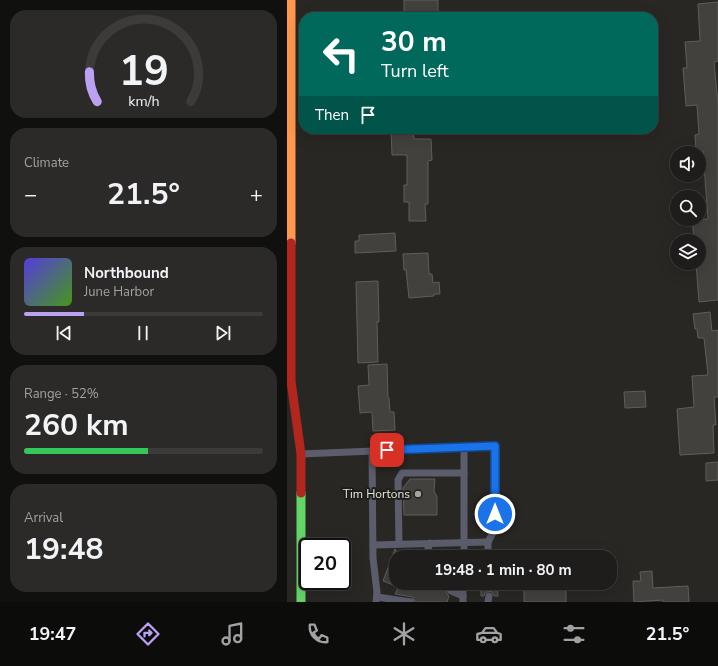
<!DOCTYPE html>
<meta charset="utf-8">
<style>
:root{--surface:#1e1d1b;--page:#2b2a28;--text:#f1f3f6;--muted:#a1a2a3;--line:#3c3b3a;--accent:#bca0f2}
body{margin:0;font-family:"Nunito Sans",sans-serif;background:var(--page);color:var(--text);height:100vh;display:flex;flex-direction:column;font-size:15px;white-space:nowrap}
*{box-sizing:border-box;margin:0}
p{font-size:13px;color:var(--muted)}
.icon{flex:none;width:22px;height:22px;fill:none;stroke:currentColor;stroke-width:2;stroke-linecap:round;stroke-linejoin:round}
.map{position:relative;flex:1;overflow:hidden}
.details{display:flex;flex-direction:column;gap:10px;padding:10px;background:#10100f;width:287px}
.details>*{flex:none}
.hud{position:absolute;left:12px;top:12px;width:359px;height:122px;border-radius:16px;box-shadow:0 4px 16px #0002,0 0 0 1px var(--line);background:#00695c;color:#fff;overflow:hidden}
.tools{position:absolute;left:383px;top:146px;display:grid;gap:8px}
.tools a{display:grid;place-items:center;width:36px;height:36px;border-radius:50%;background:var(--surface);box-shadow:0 4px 16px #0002,0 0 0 1px var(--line);font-size:20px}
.speed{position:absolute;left:12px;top:538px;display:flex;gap:8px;font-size:20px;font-weight:700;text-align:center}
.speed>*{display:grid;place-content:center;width:52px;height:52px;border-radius:50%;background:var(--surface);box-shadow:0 4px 16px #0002,0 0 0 1px var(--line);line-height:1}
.speed .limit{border:2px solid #111;border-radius:6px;background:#fff;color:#111}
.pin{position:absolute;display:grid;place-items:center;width:34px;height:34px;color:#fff;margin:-17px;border-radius:8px;box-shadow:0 2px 6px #0006}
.me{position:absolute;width:44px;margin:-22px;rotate:0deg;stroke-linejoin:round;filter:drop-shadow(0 0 3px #0008)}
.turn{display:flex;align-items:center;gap:14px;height:84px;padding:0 16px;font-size:18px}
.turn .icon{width:52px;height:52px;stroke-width:2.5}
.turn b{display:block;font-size:28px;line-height:34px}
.then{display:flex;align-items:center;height:38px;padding:0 16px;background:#0003;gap:8px;font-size:15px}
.big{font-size:30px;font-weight:700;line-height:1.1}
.details .tile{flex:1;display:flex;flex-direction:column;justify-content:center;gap:6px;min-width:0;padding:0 14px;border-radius:16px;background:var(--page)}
.details .dial{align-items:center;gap:0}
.dial svg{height:104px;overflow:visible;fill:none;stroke:var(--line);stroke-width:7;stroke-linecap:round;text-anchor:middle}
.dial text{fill:var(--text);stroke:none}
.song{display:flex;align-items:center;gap:12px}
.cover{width:48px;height:48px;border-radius:6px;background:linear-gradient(135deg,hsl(250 70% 55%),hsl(100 70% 35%))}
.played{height:4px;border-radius:2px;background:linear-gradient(90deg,var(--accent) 25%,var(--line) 25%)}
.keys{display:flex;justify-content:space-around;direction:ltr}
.heat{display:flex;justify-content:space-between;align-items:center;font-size:22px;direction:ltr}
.charge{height:6px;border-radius:3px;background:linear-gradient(90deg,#34c759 52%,var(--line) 0)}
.trip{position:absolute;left:102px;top:550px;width:228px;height:40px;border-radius:16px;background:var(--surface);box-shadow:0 4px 16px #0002,0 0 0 1px var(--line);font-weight:700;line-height:40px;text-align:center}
.tabs{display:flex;height:64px;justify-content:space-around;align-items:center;background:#0c0c0b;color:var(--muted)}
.tabs .icon{width:28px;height:28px}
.tabs .selected{color:var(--accent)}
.tabs b{font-size:18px;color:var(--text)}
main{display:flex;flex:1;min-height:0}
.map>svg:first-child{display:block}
.building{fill:#42413e;stroke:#5f5e5b}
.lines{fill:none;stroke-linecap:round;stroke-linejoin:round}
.lane{stroke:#5c5d6c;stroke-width:7}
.fast{stroke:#63d668;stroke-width:9}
.slow{stroke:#ff974d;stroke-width:9}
.jam{stroke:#b3261e;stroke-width:9}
.route-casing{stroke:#114b97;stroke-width:10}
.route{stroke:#1a73e8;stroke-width:7}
.poi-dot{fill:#a4a3a0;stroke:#201e19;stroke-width:1.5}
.labels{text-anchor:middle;stroke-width:4;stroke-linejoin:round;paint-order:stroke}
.poi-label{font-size:12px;fill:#e7e6e2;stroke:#201e19;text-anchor:end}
</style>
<main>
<section class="details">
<div class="tile dial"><svg viewBox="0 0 100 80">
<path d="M14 69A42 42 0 1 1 86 69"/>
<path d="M14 69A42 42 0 0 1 8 46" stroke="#bca0f2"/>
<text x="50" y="56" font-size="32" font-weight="700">19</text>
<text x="50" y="72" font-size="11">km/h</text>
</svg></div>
<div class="tile"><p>Climate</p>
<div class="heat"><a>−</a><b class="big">21.5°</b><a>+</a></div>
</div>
<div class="tile">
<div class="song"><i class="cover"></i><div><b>Northbound</b><p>June Harbor</p></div></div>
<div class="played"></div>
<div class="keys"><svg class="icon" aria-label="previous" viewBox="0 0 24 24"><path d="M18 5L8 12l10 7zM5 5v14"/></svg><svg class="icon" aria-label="pause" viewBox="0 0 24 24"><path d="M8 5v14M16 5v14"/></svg><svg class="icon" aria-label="next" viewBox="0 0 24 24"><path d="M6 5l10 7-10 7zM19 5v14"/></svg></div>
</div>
<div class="tile"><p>Range · 52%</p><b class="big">260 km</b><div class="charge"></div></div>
<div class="tile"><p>Arrival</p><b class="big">19:48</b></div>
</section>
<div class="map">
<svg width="431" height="602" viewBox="0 0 431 602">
<rect width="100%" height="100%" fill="#282724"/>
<g class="building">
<rect x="117" y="0" width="34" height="17"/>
<path d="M431 2V61L427 62 431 104V300L412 302 409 263H412V237L407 238 405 220 421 219 416 151H409L408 135 412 134 410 105 399 106 396 68H400L398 42 413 41 411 4Z"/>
<path d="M104 130H126L127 139H144L145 160 141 161V204H138L139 221H122V202H117V185H120V155H105Z"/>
<path d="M108 233 109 251 68 253V241H72V235Z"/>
<path d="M141 253 142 274H145L146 283 152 282 153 294H147V296L122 298 119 270H117L116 254Z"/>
<path d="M91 281 92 322H90L91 362 71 363 69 282Z"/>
<path d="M423 312 425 331 431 330V397H427L429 425H426L427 453 393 455 390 409 407 407 405 376 421 375 417 338H411L410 329H408L406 314Z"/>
<path d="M100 364 101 398H102L103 412H107L108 430 86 431 85 412 73 413 71 386 82 385 81 365Z"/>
<path d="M358 391 359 407 338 408 337 392Z"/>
<path d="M431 462V480L419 481V463Z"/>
<path d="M123 479H148L147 491 150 497V515H117L116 488Z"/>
<path d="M108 549 109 550V586L96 581Z"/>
<path d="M365 571 366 588 401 586 402 602H376V600L347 602 346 581H354L353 572Z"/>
<path d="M113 583H168L166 586 161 587 159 589 160 594 162 596 160 602H129L125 597 108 594Z"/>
<path d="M194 583H210L211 596H207L205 592 202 591 198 593 197 596H194Z"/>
<path d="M237 586H250V588H279V602H237Z"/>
</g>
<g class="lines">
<g class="lane">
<path d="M177 447V557"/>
<path d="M85 451 86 558 90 592 89 602"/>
<path d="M14 454 208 446 209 527 201 542V557"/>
<path d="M112 544 111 480 115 473H177"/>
<path d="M86 545 201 542"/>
<path d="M138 557 143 543"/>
<path d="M164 591 176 596"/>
<path d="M90 597 124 602"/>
<path d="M176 602V583"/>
<path d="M201 602 202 596"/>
</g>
<path class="fast" d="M14 493V602"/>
<path class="slow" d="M4 0V243"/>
<path class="jam" d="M4 243V381L14 454V493"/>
</g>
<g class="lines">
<g class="route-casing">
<path id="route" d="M100 450 208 446V514"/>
</g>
<use href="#route" class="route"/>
</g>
<circle class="poi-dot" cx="131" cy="494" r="4"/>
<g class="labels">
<g class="poi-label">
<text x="123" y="498">Tim Hortons</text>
</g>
</g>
</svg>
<div class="tools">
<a><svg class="icon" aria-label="sound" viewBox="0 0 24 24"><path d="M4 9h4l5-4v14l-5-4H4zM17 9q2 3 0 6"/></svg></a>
<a><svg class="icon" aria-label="search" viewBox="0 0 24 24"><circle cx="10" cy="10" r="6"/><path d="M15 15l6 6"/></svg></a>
<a><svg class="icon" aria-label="layers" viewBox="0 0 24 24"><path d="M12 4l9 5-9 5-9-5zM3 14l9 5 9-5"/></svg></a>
</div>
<div class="speed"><div class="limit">20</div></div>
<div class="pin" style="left:100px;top:450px;background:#d93025"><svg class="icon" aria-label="arrive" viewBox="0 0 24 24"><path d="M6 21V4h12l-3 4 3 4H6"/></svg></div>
<svg class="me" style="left:208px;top:514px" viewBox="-20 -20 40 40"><circle r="17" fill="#1a73e8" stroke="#fff" stroke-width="3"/><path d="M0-11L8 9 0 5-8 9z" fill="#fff"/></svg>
<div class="trip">19:48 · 1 min · 80 m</div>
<div class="hud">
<div class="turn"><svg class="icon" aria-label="left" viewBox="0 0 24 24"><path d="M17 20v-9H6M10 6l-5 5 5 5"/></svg><div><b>30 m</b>Turn left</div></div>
<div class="then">Then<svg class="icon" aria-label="arrive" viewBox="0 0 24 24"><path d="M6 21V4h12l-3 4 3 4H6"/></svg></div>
</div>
</div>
</main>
<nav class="tabs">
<b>19:47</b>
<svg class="icon selected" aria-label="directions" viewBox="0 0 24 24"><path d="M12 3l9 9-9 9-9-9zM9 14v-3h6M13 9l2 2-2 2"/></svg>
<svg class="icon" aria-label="music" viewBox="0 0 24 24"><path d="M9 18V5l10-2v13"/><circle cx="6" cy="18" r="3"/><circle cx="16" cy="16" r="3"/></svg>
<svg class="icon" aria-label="phone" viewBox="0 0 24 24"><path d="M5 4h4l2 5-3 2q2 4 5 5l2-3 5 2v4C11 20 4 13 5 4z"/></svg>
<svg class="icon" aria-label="climate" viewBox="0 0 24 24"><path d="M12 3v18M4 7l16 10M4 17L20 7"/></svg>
<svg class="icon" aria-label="car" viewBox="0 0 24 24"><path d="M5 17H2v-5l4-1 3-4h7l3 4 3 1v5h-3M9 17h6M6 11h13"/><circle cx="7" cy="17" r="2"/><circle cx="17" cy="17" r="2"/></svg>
<svg class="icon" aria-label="filters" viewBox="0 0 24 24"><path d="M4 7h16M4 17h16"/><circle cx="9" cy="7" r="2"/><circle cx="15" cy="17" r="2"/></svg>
<b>21.5°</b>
</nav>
